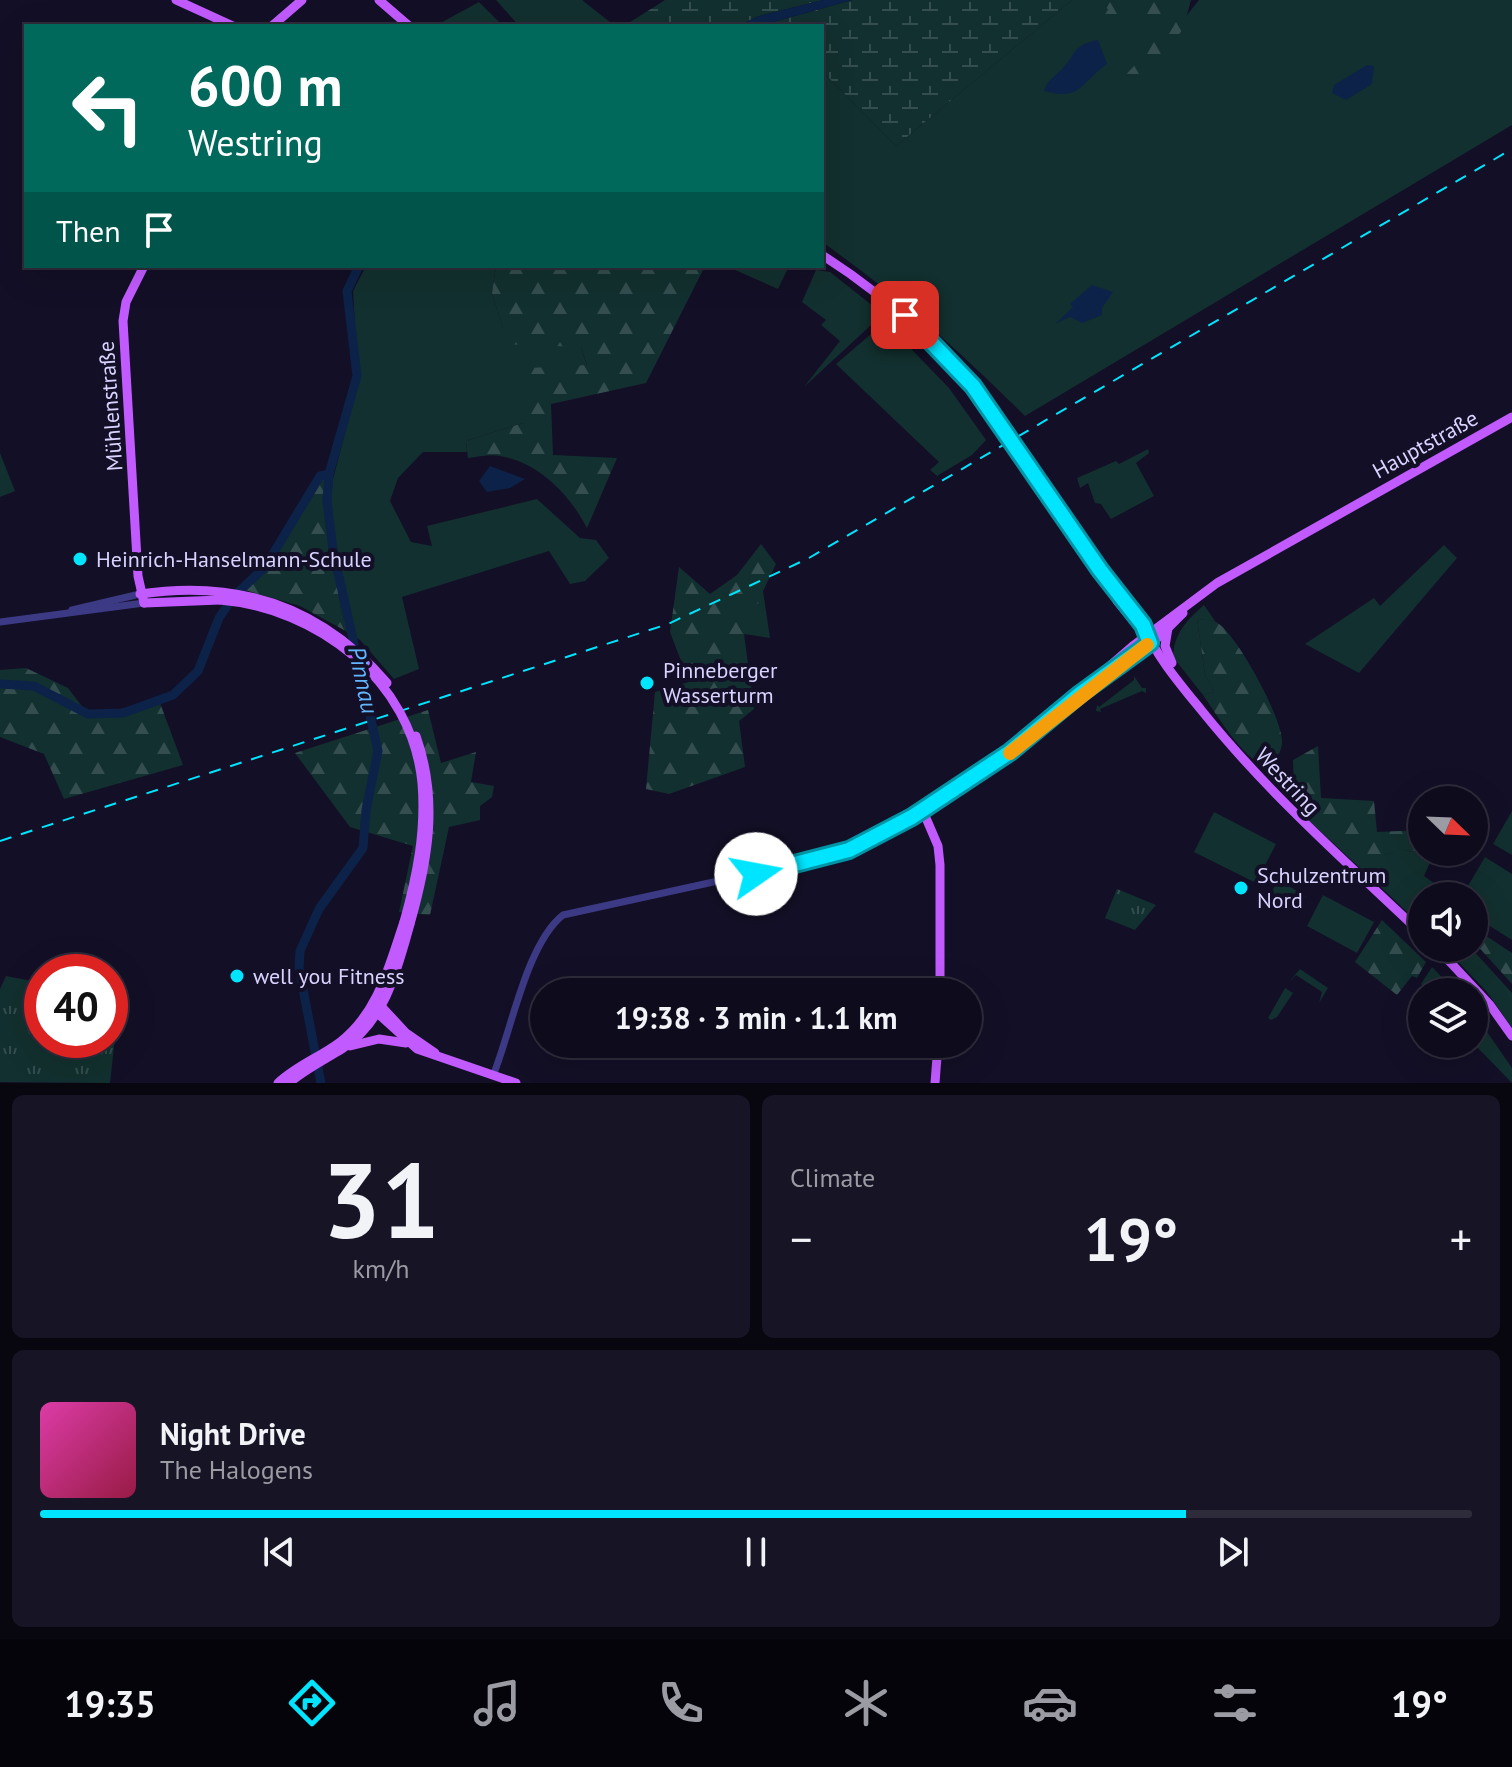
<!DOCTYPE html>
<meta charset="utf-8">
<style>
:root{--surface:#0e0b1c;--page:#171425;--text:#f1f3f6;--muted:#9b9ba3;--line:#2e2b3b;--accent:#00e5ff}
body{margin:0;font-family:"PT Sans",sans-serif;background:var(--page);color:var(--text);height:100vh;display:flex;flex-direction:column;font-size:30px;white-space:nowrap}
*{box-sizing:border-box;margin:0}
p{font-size:26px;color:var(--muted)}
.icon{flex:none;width:44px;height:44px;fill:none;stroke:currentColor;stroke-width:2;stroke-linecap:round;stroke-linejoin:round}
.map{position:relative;height:1083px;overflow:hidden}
.details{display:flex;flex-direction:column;gap:12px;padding:12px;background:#08060f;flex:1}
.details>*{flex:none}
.banner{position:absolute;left:24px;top:24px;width:800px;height:244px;border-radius:0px;box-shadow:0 8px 32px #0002,0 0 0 2px var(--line);background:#00695c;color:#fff;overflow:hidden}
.needle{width:52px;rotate:113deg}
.buttons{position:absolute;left:1408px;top:786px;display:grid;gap:16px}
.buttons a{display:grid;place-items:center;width:80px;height:80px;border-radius:50%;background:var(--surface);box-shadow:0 8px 32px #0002,0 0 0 2px var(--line);font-size:40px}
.speed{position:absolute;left:24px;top:954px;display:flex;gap:16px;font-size:40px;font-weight:700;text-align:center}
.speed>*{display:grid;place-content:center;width:104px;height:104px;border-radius:50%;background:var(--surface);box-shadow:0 8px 32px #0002,0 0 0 2px var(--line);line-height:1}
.speed .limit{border:12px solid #d22;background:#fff;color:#111}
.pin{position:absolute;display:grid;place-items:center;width:68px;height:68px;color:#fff;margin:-34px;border-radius:16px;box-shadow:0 4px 12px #0006}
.me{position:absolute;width:88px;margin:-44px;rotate:78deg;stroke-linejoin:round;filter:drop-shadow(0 0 6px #0008)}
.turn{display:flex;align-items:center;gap:28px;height:168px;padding:0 32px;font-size:36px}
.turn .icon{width:104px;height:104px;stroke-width:2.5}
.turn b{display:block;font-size:56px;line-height:68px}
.then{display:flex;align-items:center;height:76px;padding:0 32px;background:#0003;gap:16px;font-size:30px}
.big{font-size:60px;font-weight:700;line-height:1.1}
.details .tile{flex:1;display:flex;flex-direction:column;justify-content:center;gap:12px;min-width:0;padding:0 28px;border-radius:12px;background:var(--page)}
.details .dial{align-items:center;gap:0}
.dial b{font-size:104px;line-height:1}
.song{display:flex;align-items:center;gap:24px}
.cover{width:96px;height:96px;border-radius:12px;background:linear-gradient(135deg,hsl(320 70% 55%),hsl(340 70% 35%))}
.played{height:8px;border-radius:4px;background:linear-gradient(90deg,var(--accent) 80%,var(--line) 80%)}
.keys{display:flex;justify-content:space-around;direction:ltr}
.heat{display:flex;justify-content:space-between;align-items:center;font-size:44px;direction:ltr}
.details .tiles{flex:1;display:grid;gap:12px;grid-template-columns:1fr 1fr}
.tile:last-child{grid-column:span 2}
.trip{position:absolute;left:530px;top:978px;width:452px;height:80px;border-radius:40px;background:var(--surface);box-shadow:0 8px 32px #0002,0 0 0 2px var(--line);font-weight:700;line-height:80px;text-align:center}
.menu{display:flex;height:128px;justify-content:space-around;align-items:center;background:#06040b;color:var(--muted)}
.menu .icon{width:56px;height:56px}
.menu .selected{color:var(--accent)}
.menu b{font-size:36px;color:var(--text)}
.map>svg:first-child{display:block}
.green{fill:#12302f}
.forest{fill:url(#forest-firs)}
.wetland{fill:url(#wetland-marsh)}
.park{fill:url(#park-tufts)}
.water{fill:#0c2248}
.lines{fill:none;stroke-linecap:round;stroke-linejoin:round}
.river{stroke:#0c2248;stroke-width:9}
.minor{stroke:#3d3a85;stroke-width:7}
.major{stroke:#c25bff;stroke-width:9}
.rail{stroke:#00e5ff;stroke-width:2;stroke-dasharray:12 10;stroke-linecap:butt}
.major-bridge{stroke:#c25bff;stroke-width:9}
.route-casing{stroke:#0095a6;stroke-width:20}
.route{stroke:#00e5ff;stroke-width:14}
.slow{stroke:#f59e0b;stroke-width:14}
.poi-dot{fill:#00e5ff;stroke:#130f26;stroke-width:3}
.labels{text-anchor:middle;stroke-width:8;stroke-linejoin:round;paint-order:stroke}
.street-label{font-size:22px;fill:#d9d4ff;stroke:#130f26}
.poi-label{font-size:22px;fill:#d9d4ff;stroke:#130f26;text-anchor:start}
.water-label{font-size:24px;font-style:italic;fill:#62b6ff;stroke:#130f26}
</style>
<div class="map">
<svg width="1512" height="1083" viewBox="0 0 1512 1083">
<defs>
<pattern id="forest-firs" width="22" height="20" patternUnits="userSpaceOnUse" patternTransform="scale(2)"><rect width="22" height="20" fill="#12302f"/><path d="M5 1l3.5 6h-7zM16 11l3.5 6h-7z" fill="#344d4e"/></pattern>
<pattern id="wetland-marsh" width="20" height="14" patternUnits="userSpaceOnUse" patternTransform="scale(2)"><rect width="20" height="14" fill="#12302f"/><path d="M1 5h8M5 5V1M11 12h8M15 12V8" fill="none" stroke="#344d4e"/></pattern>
<pattern id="park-tufts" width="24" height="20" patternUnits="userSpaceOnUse" patternTransform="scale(2)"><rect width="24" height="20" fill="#12302f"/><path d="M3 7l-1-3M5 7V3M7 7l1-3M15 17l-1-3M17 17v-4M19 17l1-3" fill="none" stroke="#344d4e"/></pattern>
</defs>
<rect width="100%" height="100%" fill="#130f26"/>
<g class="green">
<path d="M496 0H582L615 26H519Z"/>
<path d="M1072 0H1119L1171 35 1199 0H1512V125L1025 416C957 349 900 297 822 242V71L896 146Z"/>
<path d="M479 2 503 26H435Z"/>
<path d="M366 266H496L492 293 503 328 581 347 587 366 523 423 466 441 467 452H423L398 478 390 501 411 542 432 546 427 526 537 499 580 538 596 540 609 558 585 581 570 584 549 551 402 597 419 669 394 679 360 640 344 630 328 522 333 479 358 383 353 291Z"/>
<path d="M726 266H789L778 289Z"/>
<path d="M816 270 830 272 883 314 804 387 840 341 821 325 826 320 802 302Z"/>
<path d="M885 322 949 388 986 440 972 455 937 476 930 470 939 462 836 364Z"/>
<path d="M1148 449 1149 453 1136 463 1154 496 1111 519 1101 504 1095 503 1088 483 1080 488 1077 478 1116 461 1119 464Z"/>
<path d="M0 453 15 491 0 497Z"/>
<path d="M1444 545 1457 558 1359 673 1305 644 1374 598 1380 606Z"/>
<path d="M1204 605 1215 621 1197 619 1205 675 1214 692 1203 695 1173 657C1174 633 1187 620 1204 605Z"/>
<path d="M1134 676 1142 688H1146V693L1142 691 1100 709 1101 712 1096 711 1097 705 1099 707 1134 680Z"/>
<path d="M1080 699 997 769 939 805 1067 709Z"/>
<path d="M1512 811V855L1493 844Z"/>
<path d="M1214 812 1276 844 1256 883 1194 852Z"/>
<path d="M1401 850 1424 853 1432 858 1424 876 1438 886 1435 896H1422V926L1385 891 1388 880 1383 855Z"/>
<path d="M1485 857 1512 874V940L1474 916V896H1462Z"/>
<path d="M1278 880 1306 896 1299 910 1270 895Z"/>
<path d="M1323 895 1374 922 1357 953 1307 926Z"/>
<path d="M1445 948H1471L1512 993V1028L1487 992Z"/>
<path d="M1432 967 1456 992H1428L1421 984Z"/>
<path d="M1300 969 1328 988 1319 1003 1322 992 1296 975 1288 983Z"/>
<path d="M1285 988 1293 993 1277 1017 1271 1020 1268 1018Z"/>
<path d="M1474 1013 1512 1068V1083L1474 1044Z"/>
</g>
<g class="forest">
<path d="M1103 0H1191L1183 29 1141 84 1123 78 1144 55 1151 27 1135 20 1103 33 1100 21 1108 10Z"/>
<path d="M496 266H705L646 383 551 404 553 455 617 458 587 528C570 495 539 462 500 456 490 454 478 457 468 458L466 441 523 423 529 368 587 365 581 347 503 344V328L492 293Z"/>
<path d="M329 474 328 522 344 630 300 606 241 589 265 567 320 476Z"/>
<path d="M761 544 776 564 763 591 770 638 744 634 754 709 739 721 745 767 669 794 646 789 655 692 689 682 670 632 679 567 710 594 737 575Z"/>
<path d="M1197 619C1203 620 1211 619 1216 622 1236 632 1284 721 1282 743 1281 754 1274 764 1265 768 1238 751 1221 721 1203 695L1214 692 1205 675Z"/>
<path d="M26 668 68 688 88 714 160 703 183 765 64 799 44 754 0 737V670Z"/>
<path d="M428 710 441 763 476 752 471 782 494 786 492 797 480 806V820L449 827 430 915 399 912 413 846 350 827 295 753Z"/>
<path d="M1318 746 1321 798 1374 801 1377 832 1422 830V852H1437L1434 860C1418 848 1402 849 1384 855L1388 880 1385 891 1304 816 1309 804 1294 788 1293 760Z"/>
<path d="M1382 920 1426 962 1417 978 1412 976 1397 995 1355 962Z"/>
<path d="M1474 928 1512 953V984L1474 942Z"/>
</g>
<g class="wetland">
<path d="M665 0H823L759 16 738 26H624Z"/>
<path d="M852 0H1072L896 146 822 71V26H759Z"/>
</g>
<g class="park">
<path d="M761 602 766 617 752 622 735 614Z"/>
<path d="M1117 889 1156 905 1135 930 1105 918Z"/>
<path d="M6 976 42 983V1040H110V1007L118 1010 110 1083 0 1082V989Z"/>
</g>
<g class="water">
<path d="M823 0H852L759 26H738L759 16Z"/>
<path d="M1098 40 1107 64C1079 84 1082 101 1044 91 1047 81 1053 78 1060 71 1076 56 1071 45 1098 40Z"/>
<path d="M1367 65 1374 66 1372 84 1346 100 1332 93 1334 85Z"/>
<path d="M1092 285 1113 292 1102 308V315L1082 323 1070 317 1055 324 1073 307 1070 304Z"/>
<path d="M490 466 525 479 510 488 487 492 479 481Z"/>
</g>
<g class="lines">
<g class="river">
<path d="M0 684 34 686 88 714 123 713 173 695 198 671 219 618 233 597 265 567 320 476 329 474"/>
<path d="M321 1083 299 968 300 951 319 909 363 848 366 810 378 751 333 550 327 501 329 474 357 376 347 291 359 266"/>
</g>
<g class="minor">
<path d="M72 610 140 594"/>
<path d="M0 622 144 603"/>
<path d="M494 1073C511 1031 527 943 563 915L827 857 874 839 923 811"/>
</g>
<g class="major">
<path d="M176 0 233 26"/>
<path d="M379 0 409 26"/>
<path d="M272 26 302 0"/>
<path d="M822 255C896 302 953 358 1004 429"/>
<path d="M144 266 126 302 123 321 138 576 144 603"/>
<path d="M1049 496 1143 625C1156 656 1180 684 1202 711 1268 793 1345 861 1422 934"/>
<path d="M140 594C240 579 322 607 387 683"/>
<path d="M1117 601 1146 636"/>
<path d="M144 603 220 600"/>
<path d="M1168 628 1165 646 1172 663"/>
<path d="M1097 685 1159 637 1183 613"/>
<path d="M1437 948 1490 1005 1512 1036"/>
<path d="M940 992V865L938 846 923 811 1010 752 1134 645 1217 583 1512 417"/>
<path d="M380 1005 406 1033 435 1053"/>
<path d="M374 1010 417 1049 516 1083"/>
<path d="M350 1046 379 1039 406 1043"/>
<path d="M278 1083C296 1066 320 1057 340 1042 378 1013 389 966 404 922"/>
<path d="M289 1083C306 1069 324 1060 342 1049 385 1021 397 971 410 924"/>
<path d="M935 1083 938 1044"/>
</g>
<path class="rail" d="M0 841 668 624 809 558 1512 149"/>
<g class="major-bridge">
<path d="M1004 429 1049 496"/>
<path d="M220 600C317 608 412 680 422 783 426 831 417 876 404 922"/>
<path d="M410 924C428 861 439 800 416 736"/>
</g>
</g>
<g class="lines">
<g class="route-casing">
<path id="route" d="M756 874 849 850 912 817 1010 752 1080 694 1150 643 1143 625 1100 570 973 386 905 315"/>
</g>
<use href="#route" class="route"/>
<path class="slow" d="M1010 753 1147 645"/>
</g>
<g class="poi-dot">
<circle cx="80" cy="559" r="8"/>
<circle cx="647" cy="683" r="8"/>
<circle cx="1241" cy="888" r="8"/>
<circle cx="237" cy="976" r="8"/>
</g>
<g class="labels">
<g class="street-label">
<text transform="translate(110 406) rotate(-94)" y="8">Mühlenstraße</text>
<text transform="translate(1425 444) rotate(-29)" y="8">Hauptstraße</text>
<text transform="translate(1288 781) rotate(47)" y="8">Westring</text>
</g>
<g class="poi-label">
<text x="96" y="567">Heinrich-Hanselmann-Schule</text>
<text x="663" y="678">Pinneberger<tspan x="663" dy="25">Wasserturm</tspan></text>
<text x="1257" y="883">Schulzentrum<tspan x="1257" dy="25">Nord</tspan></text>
<text x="253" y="984">well you Fitness</text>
</g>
<g class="water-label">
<text transform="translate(363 680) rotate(78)" y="8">Pinnau</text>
</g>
</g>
</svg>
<div class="buttons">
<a><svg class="needle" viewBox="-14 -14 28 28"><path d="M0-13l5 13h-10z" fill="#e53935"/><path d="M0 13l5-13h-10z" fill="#9b9ba3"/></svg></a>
<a><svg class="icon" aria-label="sound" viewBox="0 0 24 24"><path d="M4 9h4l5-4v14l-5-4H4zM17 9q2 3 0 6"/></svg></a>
<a><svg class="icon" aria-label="layers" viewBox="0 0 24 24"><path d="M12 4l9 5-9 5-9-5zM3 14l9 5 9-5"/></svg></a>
</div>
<div class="speed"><div class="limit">40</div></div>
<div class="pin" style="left:905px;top:315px;background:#d93025"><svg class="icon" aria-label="arrive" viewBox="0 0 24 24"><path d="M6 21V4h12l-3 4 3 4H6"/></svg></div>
<svg class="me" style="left:756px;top:874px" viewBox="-20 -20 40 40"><circle r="19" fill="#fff"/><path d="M0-13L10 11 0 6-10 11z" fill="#00e5ff"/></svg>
<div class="trip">19:38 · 3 min · 1.1 km</div>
<div class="banner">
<div class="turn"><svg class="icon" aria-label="left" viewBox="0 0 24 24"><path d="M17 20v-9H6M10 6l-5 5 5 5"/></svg><div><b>600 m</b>Westring</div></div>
<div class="then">Then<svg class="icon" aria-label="arrive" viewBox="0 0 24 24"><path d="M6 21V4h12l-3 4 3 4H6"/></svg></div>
</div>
</div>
<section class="details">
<div class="tiles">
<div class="tile dial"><b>31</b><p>km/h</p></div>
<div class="tile"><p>Climate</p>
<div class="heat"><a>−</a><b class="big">19°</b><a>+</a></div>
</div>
<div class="tile">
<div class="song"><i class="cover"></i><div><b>Night Drive</b><p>The Halogens</p></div></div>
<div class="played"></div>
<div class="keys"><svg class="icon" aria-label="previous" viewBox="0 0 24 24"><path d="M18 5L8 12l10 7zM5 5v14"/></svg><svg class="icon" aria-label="pause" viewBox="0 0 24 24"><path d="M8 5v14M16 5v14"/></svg><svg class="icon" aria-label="next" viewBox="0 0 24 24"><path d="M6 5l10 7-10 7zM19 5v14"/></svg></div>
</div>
</div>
</section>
<nav class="menu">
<b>19:35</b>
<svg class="icon selected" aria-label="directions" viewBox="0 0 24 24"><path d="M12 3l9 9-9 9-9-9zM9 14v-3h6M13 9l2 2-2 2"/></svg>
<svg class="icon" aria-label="music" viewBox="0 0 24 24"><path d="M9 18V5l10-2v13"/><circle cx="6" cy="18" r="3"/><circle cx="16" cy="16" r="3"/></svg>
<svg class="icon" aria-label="phone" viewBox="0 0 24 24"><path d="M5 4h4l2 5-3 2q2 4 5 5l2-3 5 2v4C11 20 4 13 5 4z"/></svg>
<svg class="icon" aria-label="climate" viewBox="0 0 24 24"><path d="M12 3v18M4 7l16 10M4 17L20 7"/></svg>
<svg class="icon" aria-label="car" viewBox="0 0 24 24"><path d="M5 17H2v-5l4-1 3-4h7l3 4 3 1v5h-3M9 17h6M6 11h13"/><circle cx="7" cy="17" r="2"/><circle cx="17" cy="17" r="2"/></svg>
<svg class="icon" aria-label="filters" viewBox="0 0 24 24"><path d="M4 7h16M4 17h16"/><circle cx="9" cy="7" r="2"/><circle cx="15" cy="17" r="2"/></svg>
<b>19°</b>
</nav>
